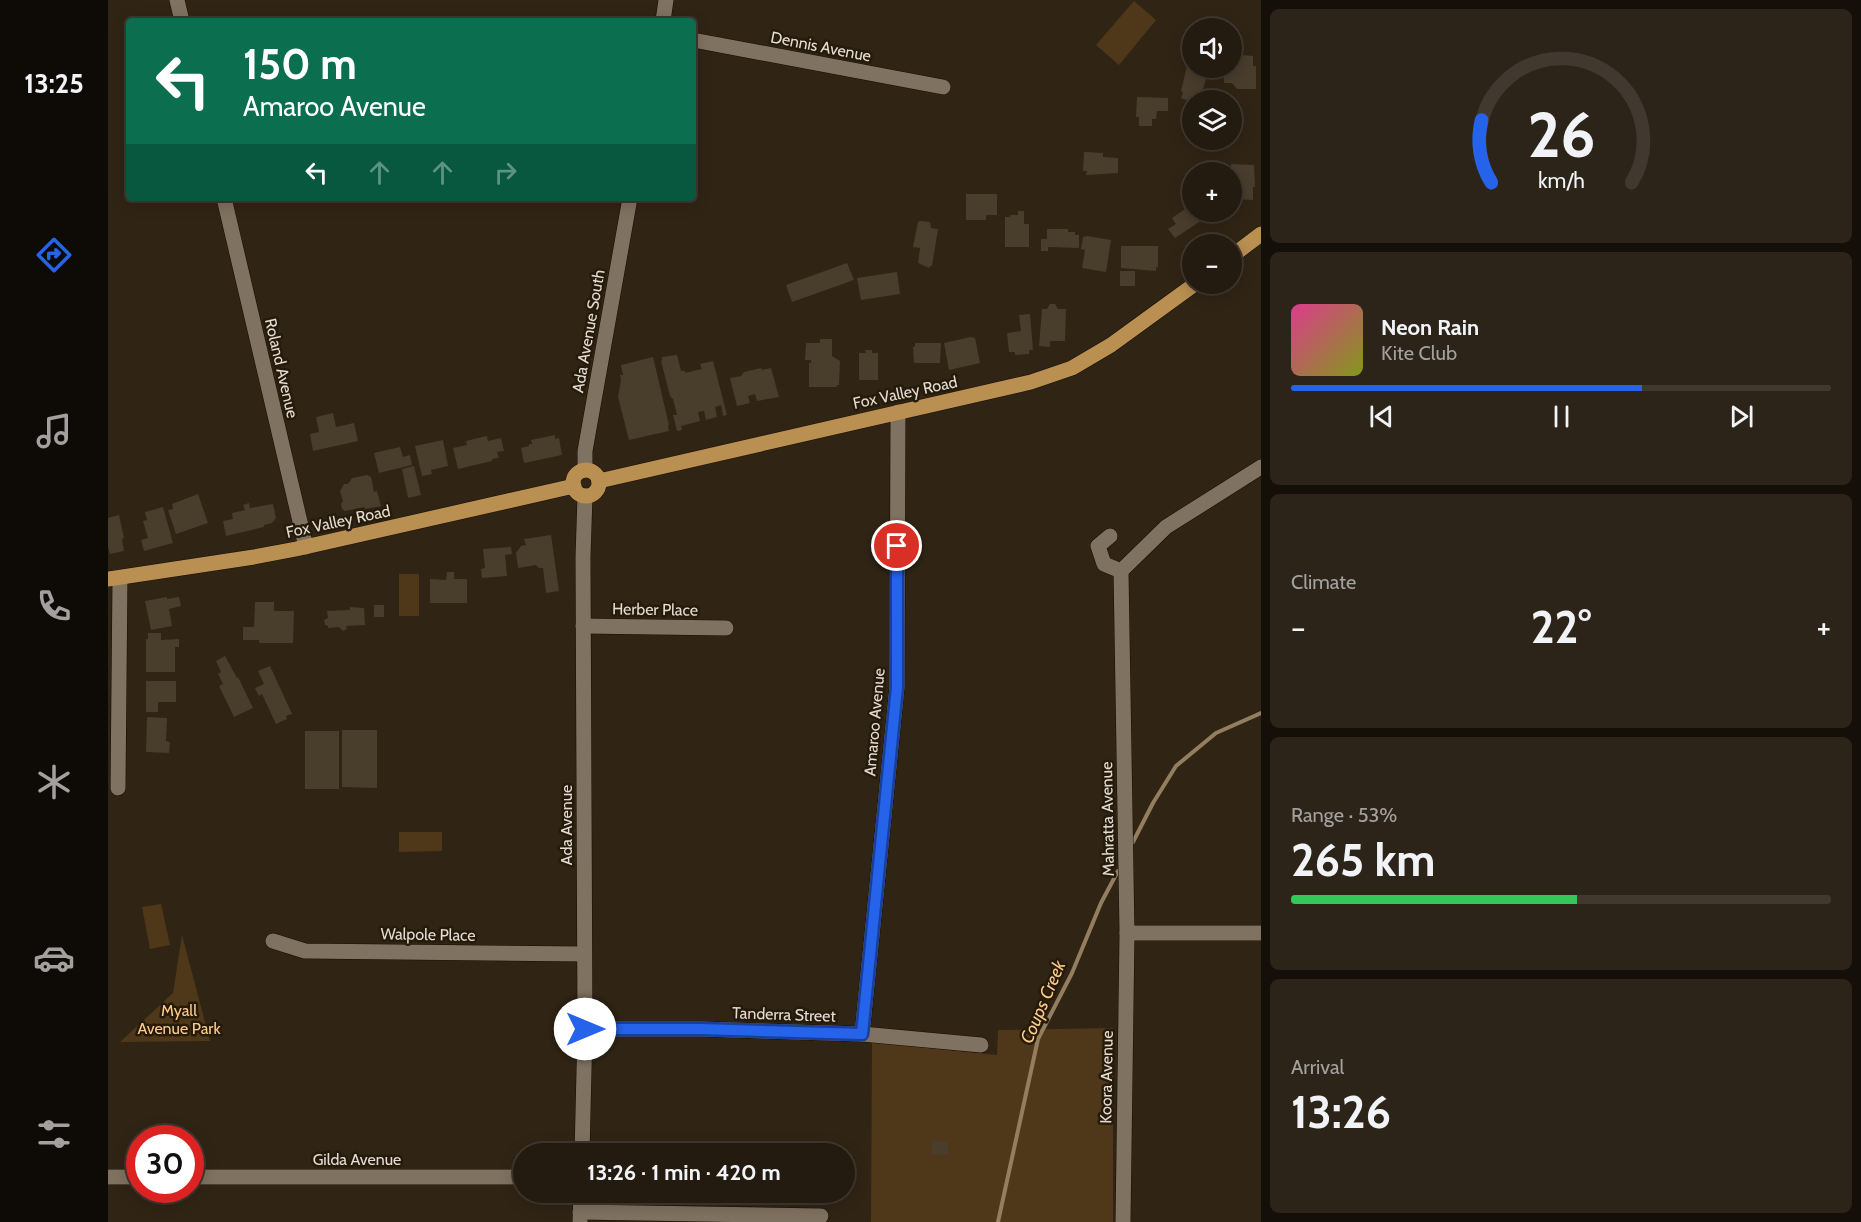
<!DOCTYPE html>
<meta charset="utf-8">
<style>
:root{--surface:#241b10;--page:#2c2419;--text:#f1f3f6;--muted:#a3a19f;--line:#413930;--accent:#2563eb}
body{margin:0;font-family:Cabin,sans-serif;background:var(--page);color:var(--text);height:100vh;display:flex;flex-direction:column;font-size:22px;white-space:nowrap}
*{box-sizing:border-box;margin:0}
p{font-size:20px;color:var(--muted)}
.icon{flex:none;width:33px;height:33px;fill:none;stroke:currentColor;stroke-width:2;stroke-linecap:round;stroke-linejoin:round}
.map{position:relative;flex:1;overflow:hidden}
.panel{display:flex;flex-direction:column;gap:9px;padding:9px;background:#140f09;width:600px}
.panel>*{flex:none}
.guide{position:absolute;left:18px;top:18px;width:570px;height:183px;border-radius:6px;box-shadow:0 3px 15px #0003,0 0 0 2px var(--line);background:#0b6e4f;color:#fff;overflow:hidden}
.controls{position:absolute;left:1074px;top:18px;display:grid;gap:12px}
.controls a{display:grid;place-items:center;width:60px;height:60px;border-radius:50%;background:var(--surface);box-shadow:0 3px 15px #0003,0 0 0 2px var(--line);font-size:30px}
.speed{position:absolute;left:18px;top:1125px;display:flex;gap:12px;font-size:30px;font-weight:700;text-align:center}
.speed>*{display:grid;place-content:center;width:78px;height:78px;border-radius:50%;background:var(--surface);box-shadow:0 3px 15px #0003,0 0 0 2px var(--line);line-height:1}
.speed .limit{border:9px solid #d22;background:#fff;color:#111}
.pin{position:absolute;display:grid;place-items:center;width:51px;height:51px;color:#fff;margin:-26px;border:3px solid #fff;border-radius:50%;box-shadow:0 2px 6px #0007}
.me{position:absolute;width:66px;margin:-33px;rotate:90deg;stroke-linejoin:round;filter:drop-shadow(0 0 4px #0008)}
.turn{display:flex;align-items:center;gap:21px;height:126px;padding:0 18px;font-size:27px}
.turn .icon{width:78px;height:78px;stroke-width:2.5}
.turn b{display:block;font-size:42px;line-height:51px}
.lanes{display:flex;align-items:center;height:57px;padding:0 18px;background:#0003;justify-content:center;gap:30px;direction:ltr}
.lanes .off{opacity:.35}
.big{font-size:45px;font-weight:700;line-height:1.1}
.panel .tile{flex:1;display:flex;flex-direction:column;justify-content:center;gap:9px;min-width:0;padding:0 21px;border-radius:9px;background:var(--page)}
.panel .dial{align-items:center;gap:0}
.dial svg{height:156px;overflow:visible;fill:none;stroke:var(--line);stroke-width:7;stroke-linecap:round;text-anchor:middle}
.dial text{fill:var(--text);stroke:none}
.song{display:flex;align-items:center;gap:18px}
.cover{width:72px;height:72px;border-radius:9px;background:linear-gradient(135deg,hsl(330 70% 55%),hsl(70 70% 35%))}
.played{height:6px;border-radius:3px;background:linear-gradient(90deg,var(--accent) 65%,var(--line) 65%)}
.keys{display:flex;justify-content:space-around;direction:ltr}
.heat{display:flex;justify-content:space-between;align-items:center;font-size:33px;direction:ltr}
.charge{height:9px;border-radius:4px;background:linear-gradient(90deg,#34c759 53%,var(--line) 0)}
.trip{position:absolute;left:405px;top:1143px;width:342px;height:60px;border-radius:30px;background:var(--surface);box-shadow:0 3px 15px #0003,0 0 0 2px var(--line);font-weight:700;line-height:60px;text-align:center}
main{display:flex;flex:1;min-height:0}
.tab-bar{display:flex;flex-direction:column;width:108px;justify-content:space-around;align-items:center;background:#0e0b06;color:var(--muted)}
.tab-bar .icon{width:42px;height:42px}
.tab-bar .current{color:var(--accent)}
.tab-bar b{font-size:27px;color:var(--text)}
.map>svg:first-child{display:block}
.green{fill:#4e3819}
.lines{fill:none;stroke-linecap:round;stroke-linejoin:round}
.stream{stroke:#947e60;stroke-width:4}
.building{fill:#493d2c}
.minor-casing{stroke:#180d02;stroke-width:16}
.major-casing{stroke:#180d02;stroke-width:16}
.minor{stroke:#807260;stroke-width:15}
.major{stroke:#b98f52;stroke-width:15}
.route-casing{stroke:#184099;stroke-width:15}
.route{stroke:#2563eb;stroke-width:10}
.labels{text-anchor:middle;stroke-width:5;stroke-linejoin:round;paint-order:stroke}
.street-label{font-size:16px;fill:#e4dcd3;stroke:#261b0b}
.park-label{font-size:16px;fill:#fbcb8c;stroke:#261b0b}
.water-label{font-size:18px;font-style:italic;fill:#f9ca8b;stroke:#261b0b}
</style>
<main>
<nav class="tab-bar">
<b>13:25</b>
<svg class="icon current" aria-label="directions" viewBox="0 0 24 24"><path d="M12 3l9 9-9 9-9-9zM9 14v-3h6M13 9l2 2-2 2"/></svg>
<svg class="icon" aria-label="music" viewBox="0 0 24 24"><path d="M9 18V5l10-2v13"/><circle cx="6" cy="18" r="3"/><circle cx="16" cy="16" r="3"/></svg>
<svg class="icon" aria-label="phone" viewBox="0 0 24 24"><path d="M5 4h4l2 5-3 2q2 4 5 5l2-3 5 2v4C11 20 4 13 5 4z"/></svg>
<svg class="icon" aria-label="climate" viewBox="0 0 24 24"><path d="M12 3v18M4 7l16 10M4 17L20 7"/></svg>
<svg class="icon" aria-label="car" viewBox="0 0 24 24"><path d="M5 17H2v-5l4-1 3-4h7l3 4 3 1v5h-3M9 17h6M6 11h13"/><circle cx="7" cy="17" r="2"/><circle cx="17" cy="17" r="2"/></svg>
<svg class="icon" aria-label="filters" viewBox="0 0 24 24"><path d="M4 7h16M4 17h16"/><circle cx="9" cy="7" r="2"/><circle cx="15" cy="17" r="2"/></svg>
</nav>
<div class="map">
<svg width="1153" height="1222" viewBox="0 0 1153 1222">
<rect width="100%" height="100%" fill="#302415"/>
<g class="green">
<path d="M1026 1 1048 20 1011 65 988 45Z"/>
<rect x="291" y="574" width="20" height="42"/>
<path d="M291 832H334V851L291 852Z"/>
<path d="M53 904 62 945 42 949 34 907Z"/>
<path d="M74 935 102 1041 12 1042 65 993Z"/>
<path d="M1005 1028V1222H763L764 1042 889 1055 890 1030Z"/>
</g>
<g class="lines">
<g class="stream">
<path d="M1025 842 1045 803 1068 766 1108 733 1153 713"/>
<path d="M890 1222 930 1039 964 973 993 903 1010 871"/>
</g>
</g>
<g class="building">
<path d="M1124 54 1145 56V66H1148V89H1129L1124 83H1116V68H1124Z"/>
<path d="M1079 66 1100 71 1092 100H1084V102L1073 98 1075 92 1073 91Z"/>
<path d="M1029 97 1060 98V111H1049L1048 119H1044V126H1031V117H1028Z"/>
<path d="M976 152 995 153V157L1010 158V173L978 175 979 171H975Z"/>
<path d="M1123 164 1146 165 1147 187H1145V200L1125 199Z"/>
<path d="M858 194H889V215H878V220H858Z"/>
<path d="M1082 203 1084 206V212H1088L1094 220 1067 238 1060 229 1068 224 1064 218 1077 209 1075 207Z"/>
<path d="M910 211H916V224H921V247H897V217H902V215H910Z"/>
<path d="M812 221 822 222 823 228 830 229 824 266H822L821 268 810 263 812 248 805 247 810 222Z"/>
<path d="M939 229H960V232H967V235H971V248L940 247V251H933V239H939Z"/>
<path d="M979 236 1003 240 998 272 974 268 977 250 973 249 975 237Z"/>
<path d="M1013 246H1050V267H1048V271L1013 268Z"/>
<path d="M739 263 746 280 684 302 678 285Z"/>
<rect x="1012" y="271" width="15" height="15"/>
<path d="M789 272 792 294 753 300 749 278Z"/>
<path d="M942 304H947L950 309H958L957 341H942V347L931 346 934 309H939Z"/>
<path d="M922 314 925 350H921V354L907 355V352H901L899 333 913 331 911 315Z"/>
<path d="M863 337 867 338 872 363 841 370 836 343Z"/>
<path d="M712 339H724V356L732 361 731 385H729V387H701V363H703V360H697L698 343H712Z"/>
<path d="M807 343H833L832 363H806L805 347H807Z"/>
<path d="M757 350H764V353H770V380H751V353H758Z"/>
<path d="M569 355 573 371H577V373L594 369 592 364 605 361 619 415 615 416 613 405 607 407 609 417 598 420 596 411 590 412 592 421 573 426 574 430 569 431 565 415H569L565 399 562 396 553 361H554V357Z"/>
<path d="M545 357 561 425 560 426 561 431 521 440 510 397 513 380 512 375H515L513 365Z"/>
<path d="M653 368 654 370 663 368 671 397 649 401 647 394 640 396 642 403 629 406 622 378 633 376 636 372Z"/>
<path d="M225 413 228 427 246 423 250 441 205 451 202 434 211 432 208 417Z"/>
<path d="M447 435V439L451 438 454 455 416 463 413 448 421 446V444H424L423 440Z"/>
<path d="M379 436 380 441 393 438 396 451 389 452 391 458 384 459V461L350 469 345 448 359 445 358 441Z"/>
<path d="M335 440 340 466 323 470 324 474 314 476 307 446Z"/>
<path d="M292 447 295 457 302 455 304 465 271 473 266 453Z"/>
<path d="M306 466 313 495 300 498 294 469Z"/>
<path d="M259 475 263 477 266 492 269 491 273 506 257 509V507L237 511 234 509 233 504 235 501 232 491 236 484H240L244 478Z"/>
<path d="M90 494 100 523 68 534 60 510 65 509 64 504Z"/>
<path d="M141 503 142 508 165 504 168 518 164 523 156 525V527L118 536 115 521 125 519 124 513 137 510 135 505Z"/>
<path d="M55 507 65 543 36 551 33 540 40 538 35 521 39 520 37 512Z"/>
<path d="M11 515 16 538 14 539 16 551 2 554 0 547V518Z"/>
<path d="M443 535 451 591 438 593 435 568H431L428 565 410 568 408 553 413 546 418 545 416 539Z"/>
<path d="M403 547 404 554 397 555 399 576 374 578 373 569 377 568 375 549Z"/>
<path d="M339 572H346V579H359V603H322V579L338 580Z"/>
<path d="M59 597V599L71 597 73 606 61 609 64 626 43 630 37 601Z"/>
<path d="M147 602H166V611H186L185 643H151V640H135V627H146Z"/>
<rect x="266" y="605" width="10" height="12"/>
<path d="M242 607 256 608 257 625 238 626 239 629 235 631 231 627 220 628V626L217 625 216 620 220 618 219 611 242 610Z"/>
<path d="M40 633H53V640L71 639V647H67V672H38V639H40Z"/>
<path d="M117 656 129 678 130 677 145 708 126 717 111 686 115 684 110 674 113 672 108 661Z"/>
<path d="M162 666 184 714 178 716 179 719 168 724 154 694 151 696 147 688 156 684 150 671Z"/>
<path d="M38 681H68V702H50V712H38Z"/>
<path d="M39 717 59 718 58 741 62 742 61 753 38 752Z"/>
<path d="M234 730H269V788L234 787Z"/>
<rect x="197" y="731" width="34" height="58"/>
<path d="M824 1140 840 1141V1155L823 1154Z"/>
</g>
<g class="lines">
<g class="minor-casing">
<g id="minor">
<path d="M69 0 74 21"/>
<path d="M555 21 558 0"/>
<path d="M585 40 835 87"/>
<path d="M116 198 198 547"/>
<path d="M1153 467 1058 527 1013 571 1019 933H1153"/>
<path d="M477 470V451L522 198"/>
<path d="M1002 536 990 546 996 564 1013 571"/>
<path d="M475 626 618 628"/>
<path d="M10 788 12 578"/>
<path d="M165 941 197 951 476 954"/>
<path d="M477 1029H593L754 1034 873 1045"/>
<path d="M754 1034 789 687 790 412"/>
<path d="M474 1154 477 1029 475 557 477 496"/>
<path d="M0 1177H32"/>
<path d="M82 1177H416"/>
<path d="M472 1212 713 1216"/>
<path d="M472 1222 473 1192"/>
<path d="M1015 1222 1019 933"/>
</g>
</g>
<g class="major-casing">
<g id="major">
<path d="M1124 256 1153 234"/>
<circle cx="478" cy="483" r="13"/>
<path d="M491 481 923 382 964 368 1003 345 1087 284"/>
<path d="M0 579 146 557 188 549 466 486"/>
</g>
</g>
<use href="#minor" class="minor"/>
<use href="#major" class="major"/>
</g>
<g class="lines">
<g class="route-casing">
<path id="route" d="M477 1029H593L754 1034 789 687V546"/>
</g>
<use href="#route" class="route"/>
</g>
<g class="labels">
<g class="street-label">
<text transform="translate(713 46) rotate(11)" y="6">Dennis Avenue</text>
<text transform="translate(480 331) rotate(-80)" y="6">Ada Avenue South</text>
<text transform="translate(174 368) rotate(77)" y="6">Roland Avenue</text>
<text transform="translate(797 392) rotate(-12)" y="6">Fox Valley Road</text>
<text transform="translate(230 521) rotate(-12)" y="6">Fox Valley Road</text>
<text transform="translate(547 609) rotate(1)" y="6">Herber Place</text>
<text transform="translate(766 722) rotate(-85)" y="6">Amaroo Avenue</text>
<text transform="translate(999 819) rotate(-91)" y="6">Mahratta Avenue</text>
<text transform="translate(458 825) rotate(-90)" y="6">Ada Avenue</text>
<text transform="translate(320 934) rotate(1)" y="6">Walpole Place</text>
<text transform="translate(676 1014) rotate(2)" y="6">Tanderra Street</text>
<text transform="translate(998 1077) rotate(-89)" y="6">Koora Avenue</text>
<text x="249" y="1165">Gilda Avenue</text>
</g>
<g class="park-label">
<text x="71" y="1016">Myall<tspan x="71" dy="18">Avenue Park</tspan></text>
</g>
<g class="water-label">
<text transform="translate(935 1002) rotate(-67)" y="6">Coups Creek</text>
</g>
</g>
</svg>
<div class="controls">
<a><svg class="icon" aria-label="sound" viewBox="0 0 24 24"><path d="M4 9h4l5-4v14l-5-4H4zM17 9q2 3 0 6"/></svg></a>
<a><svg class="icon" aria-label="layers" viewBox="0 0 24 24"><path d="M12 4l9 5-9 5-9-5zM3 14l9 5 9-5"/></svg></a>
<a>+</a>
<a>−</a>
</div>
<div class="speed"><div class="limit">30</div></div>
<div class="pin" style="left:789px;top:546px;background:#d93025"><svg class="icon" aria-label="arrive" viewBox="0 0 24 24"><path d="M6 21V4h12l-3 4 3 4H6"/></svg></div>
<svg class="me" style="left:477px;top:1029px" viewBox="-20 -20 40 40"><circle r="19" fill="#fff"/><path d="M0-13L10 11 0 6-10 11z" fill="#2563eb"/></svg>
<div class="trip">13:26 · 1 min · 420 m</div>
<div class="guide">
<div class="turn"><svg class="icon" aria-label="left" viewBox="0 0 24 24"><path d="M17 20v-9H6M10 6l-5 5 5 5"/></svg><div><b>150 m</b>Amaroo Avenue</div></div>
<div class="lanes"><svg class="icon" aria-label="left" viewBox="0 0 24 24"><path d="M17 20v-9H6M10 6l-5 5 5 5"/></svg><svg class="icon off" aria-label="ahead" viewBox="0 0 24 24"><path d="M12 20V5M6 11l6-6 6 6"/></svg><svg class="icon off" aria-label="ahead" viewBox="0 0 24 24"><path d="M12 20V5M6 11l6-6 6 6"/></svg><svg class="icon off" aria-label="right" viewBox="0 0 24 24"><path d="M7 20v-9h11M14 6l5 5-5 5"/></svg></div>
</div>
</div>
<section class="panel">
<div class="tile dial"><svg viewBox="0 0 100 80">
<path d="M14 69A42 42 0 1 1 86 69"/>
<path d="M14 69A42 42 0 0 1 9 37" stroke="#2563eb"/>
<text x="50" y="56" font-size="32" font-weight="700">26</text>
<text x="50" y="72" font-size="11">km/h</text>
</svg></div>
<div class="tile">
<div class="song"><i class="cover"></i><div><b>Neon Rain</b><p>Kite Club</p></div></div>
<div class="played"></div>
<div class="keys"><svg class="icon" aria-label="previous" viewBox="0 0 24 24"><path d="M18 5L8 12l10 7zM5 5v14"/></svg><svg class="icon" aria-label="pause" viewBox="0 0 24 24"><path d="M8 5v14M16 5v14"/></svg><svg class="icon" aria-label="next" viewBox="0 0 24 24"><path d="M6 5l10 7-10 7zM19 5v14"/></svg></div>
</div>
<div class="tile"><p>Climate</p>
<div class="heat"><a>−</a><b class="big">22°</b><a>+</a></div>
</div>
<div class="tile"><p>Range · 53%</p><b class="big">265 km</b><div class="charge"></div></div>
<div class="tile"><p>Arrival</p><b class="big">13:26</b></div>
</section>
</main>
